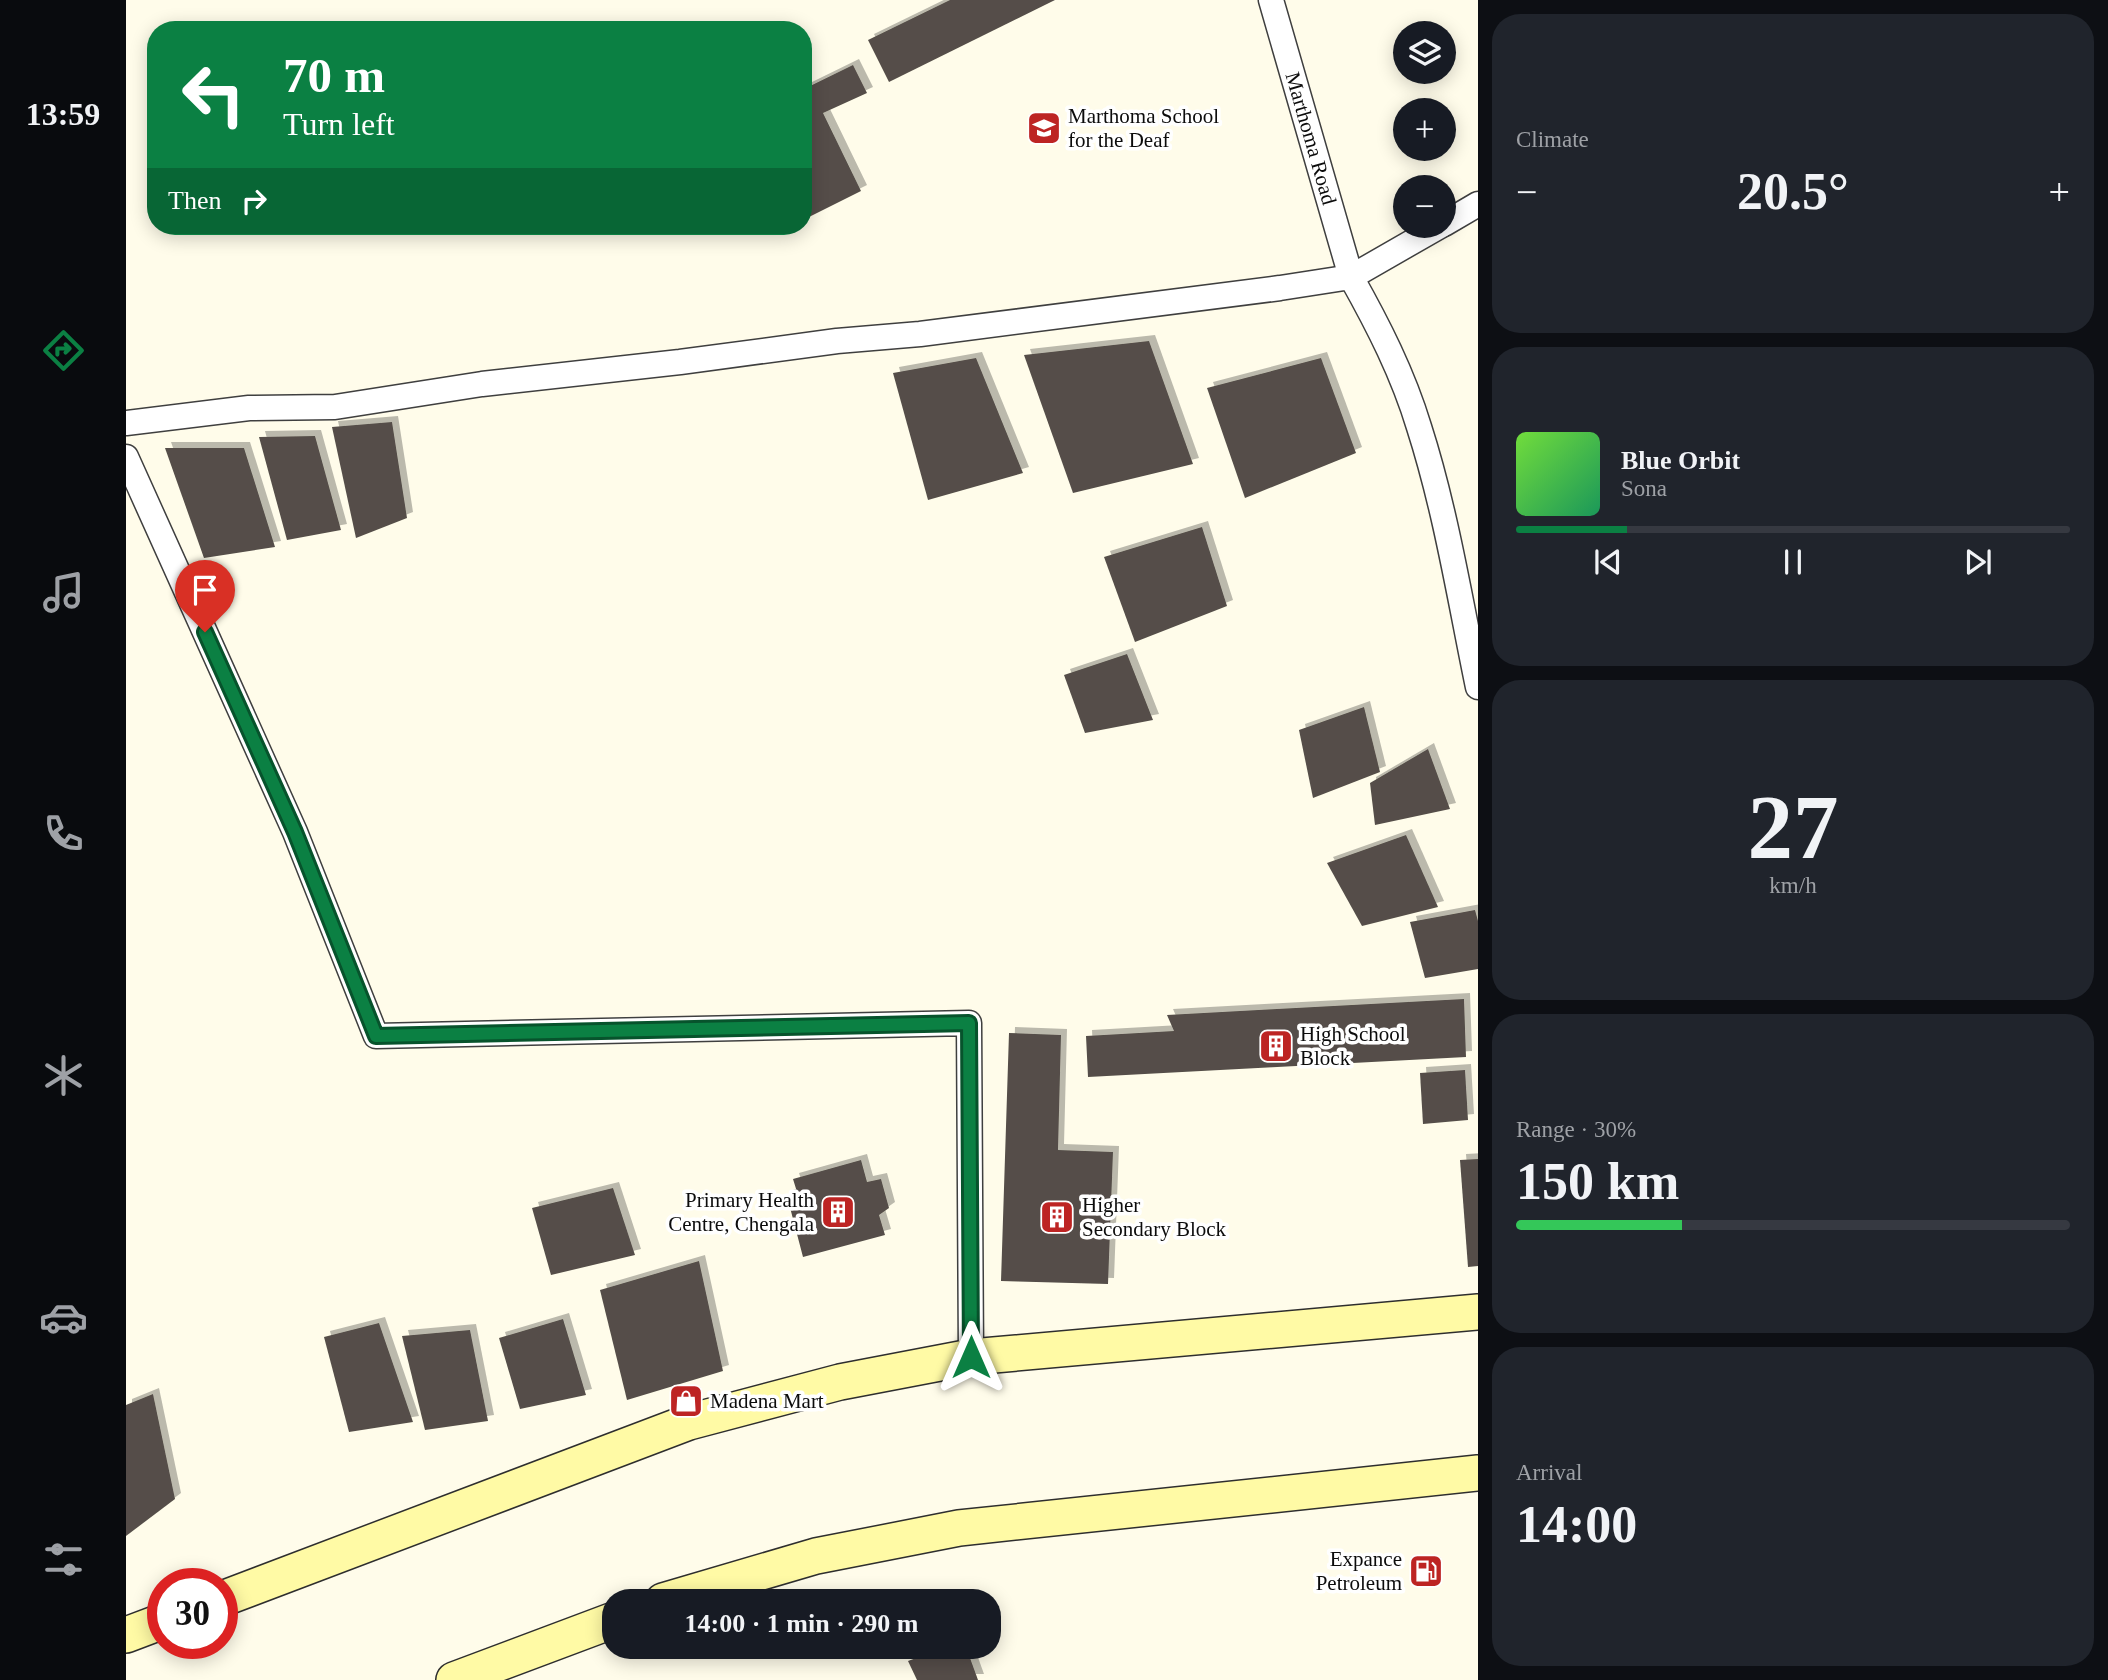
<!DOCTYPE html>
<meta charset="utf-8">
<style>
:root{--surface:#171b24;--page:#20242c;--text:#f1f3f6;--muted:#9ea1a6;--line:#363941;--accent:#0b8043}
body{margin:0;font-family:"Times New Roman",serif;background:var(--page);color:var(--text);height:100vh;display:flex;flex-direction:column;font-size:26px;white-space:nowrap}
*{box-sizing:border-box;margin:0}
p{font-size:23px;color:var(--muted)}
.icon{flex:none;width:38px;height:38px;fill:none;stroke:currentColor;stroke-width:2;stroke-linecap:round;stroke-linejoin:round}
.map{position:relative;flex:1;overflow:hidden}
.side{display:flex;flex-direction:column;gap:14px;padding:14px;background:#0d0f14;width:630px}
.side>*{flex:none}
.guide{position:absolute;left:21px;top:21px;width:665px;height:214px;border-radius:28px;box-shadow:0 4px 18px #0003;background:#0b8043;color:#fff;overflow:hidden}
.controls{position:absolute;left:1267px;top:21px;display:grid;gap:14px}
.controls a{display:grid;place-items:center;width:63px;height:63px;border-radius:50%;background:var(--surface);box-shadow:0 4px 18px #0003;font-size:35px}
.speed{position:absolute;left:21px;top:1568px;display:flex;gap:14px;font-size:35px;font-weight:700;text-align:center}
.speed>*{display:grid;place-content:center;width:91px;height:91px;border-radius:50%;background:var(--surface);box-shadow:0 4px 18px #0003;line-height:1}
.speed .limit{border:10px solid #d22;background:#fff;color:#111}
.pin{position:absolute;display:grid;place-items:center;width:60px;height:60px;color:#fff;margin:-72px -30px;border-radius:50% 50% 50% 0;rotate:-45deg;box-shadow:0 0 7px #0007}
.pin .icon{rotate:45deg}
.me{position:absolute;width:77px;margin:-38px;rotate:0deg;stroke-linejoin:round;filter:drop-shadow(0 0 5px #0008)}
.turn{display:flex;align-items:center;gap:24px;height:147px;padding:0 21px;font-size:32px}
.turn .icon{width:91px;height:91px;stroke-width:2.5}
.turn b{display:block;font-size:49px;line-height:60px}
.then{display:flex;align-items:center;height:66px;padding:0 21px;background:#0003;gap:14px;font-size:26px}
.big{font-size:52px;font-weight:700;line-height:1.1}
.side .card{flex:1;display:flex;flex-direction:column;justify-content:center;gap:10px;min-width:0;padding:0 24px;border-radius:28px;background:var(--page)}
.side .dial{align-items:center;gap:0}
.dial b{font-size:91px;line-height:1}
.song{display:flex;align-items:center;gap:21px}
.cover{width:84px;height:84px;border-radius:10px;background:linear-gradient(135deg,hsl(100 70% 55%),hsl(150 70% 35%))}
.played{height:7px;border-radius:4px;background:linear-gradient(90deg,var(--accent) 20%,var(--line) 20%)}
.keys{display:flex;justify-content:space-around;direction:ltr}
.heat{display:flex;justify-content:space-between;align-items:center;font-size:38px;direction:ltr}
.charge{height:10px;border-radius:5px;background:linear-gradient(90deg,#34c759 30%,var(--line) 0)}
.trip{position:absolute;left:476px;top:1589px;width:399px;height:70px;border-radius:28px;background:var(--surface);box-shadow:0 4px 18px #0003;font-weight:700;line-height:70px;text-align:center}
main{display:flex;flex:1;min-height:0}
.tab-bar{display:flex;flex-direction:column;width:126px;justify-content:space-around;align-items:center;background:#090b0e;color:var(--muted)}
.tab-bar .icon{width:49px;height:49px}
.tab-bar .current{color:var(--accent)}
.tab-bar b{font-size:32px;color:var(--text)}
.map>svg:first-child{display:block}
.building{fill:#544e48;filter:url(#shadow)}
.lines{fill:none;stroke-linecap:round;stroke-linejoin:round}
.street-casing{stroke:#3f3f3f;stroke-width:27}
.secondary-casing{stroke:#2e2e2e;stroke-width:38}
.street{stroke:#fff;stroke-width:24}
.secondary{stroke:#fffaa5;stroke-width:35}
.route-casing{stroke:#07532c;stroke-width:18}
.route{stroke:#0b8043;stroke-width:12}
.labels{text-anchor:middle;stroke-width:7;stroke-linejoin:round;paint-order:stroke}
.poi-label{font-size:21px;fill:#0c0c0c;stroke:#fff;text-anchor:start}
.street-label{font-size:21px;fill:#0c0c0c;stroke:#fff}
</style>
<main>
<nav class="tab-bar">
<b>13:59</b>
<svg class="icon current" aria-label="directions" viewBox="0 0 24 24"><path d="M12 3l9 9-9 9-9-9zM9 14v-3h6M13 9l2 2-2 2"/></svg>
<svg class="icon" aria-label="music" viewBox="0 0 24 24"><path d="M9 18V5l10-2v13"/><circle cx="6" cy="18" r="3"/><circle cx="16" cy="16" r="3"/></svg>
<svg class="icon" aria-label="phone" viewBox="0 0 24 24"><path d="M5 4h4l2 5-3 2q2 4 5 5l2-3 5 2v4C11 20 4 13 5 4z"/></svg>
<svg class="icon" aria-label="climate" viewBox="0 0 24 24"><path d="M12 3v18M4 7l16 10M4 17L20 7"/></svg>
<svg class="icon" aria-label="car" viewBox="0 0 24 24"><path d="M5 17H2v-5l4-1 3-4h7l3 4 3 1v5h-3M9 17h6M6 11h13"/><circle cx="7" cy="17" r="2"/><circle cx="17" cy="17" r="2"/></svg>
<svg class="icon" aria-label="filters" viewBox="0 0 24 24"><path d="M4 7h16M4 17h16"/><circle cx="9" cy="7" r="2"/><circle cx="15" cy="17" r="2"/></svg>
</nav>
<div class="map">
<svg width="1352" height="1680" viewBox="0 0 1352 1680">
<defs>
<filter id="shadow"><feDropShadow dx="6" dy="-6" stdDeviation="0" flood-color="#0004"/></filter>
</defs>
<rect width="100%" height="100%" fill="#fffcea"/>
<g class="building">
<path d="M824 0H929L763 82 742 40Z"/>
<path d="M727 65 741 93 697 113 735 191 677 220V83L680 88Z"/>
<path d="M1023 341 1067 464 947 493 898 355Z"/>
<path d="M850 358 897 473 802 500 767 373Z"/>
<path d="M1195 358 1230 453 1119 498 1081 388Z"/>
<path d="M266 422 281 518 230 538 206 427Z"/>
<path d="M189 436 215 530 161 540 133 437Z"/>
<path d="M39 448H118L149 547 78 558Z"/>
<path d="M1076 527 1101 606 1009 642 978 557Z"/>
<path d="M1001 654 1027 720 959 733 938 675Z"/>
<path d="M1238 707 1254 772 1187 798 1173 730Z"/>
<path d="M1302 749 1324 809 1249 825 1244 783Z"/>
<path d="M1280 835 1312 907 1236 926 1201 863Z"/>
<path d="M1349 910 1352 921V969L1299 978 1284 922Z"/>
<path d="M1338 999 1340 1057 962 1077 960 1036 1048 1031 1041 1015Z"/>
<path d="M883 1033 935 1035 932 1150 987 1152 982 1284 875 1281Z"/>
<path d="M1339 1070 1342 1120 1297 1124 1294 1073Z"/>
<path d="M1352 1159V1266L1342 1267 1334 1160Z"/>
<path d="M735 1160 741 1182 755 1179 763 1208 753 1215 759 1235 677 1257 661 1196 671 1192 667 1179Z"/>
<path d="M487 1188 509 1255 425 1275 406 1208Z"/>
<path d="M573 1261 597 1371 501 1400 474 1290Z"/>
<path d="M437 1319 460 1395 394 1409 373 1338Z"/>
<path d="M253 1323 287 1422 223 1432 198 1337Z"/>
<path d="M344 1330 362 1421 299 1430 276 1336Z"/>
<path d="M27 1394 49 1499 0 1536V1405Z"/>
<path d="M820 1647H840L852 1680H791L782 1661Z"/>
</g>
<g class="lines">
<g class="street-casing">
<g id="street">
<path id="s1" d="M1145 0 1225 277 1314 226"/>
<path d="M1318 224 1352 204"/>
<path d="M0 423 123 408 209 407 356 384 554 362 711 341 794 334 1154 288 1225 277C1252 325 1277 374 1293 427 1320 511 1334 600 1352 687"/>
<path d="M0 457 169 832 250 1036 843 1023 845 1357"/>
</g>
</g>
<g class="secondary-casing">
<g id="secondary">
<path d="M96 1599 563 1422 714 1382 845 1357 1352 1312"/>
<path d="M537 1601 690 1556 833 1528 1352 1473"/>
<path d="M0 1635 37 1621"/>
<path d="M328 1680 488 1620"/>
</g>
</g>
<use href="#street" class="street"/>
<use href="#secondary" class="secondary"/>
</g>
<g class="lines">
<g class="route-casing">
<path id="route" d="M79 632 169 832 250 1036 843 1023 845 1357"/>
</g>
<use href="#route" class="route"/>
</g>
<defs>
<g id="school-square" transform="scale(1.75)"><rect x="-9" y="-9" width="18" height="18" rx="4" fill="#bd2423" stroke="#fff"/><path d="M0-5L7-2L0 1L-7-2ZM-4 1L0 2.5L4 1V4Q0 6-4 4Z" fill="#fff"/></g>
<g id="building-square" transform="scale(1.75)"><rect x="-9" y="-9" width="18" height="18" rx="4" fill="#bd2423" stroke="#fff"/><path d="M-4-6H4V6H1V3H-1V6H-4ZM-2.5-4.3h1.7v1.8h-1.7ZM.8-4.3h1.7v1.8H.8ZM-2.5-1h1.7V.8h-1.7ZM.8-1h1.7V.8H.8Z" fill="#fff"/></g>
<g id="shop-square" transform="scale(1.75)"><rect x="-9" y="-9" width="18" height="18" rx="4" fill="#bd2423" stroke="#fff"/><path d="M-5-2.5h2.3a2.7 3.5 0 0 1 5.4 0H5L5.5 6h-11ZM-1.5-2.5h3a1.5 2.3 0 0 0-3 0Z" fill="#fff"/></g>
<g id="fuel-square" transform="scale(1.75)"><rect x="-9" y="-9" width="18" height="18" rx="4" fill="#bd2423" stroke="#fff"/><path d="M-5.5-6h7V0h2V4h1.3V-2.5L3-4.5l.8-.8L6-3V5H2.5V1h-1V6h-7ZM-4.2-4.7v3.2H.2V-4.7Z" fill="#fff"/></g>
</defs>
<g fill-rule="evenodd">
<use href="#school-square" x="918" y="128"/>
<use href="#building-square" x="1150" y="1046"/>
<use href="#building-square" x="712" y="1212"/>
<use href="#building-square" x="931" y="1217"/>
<use href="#shop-square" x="560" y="1401"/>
<use href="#fuel-square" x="1300" y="1571"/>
</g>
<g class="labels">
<g class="poi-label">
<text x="942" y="123">Marthoma School<tspan x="942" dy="24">for the Deaf</tspan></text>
<text x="1174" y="1041">High School<tspan x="1174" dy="24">Block</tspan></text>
<text x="688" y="1207" text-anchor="end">Primary Health<tspan x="688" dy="24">Centre, Chengala</tspan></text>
<text x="956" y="1212">Higher<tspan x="956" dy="24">Secondary Block</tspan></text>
<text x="584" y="1408">Madena Mart</text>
<text x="1276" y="1566" text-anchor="end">Expance<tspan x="1276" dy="24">Petroleum</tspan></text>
</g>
<g class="street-label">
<text dy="7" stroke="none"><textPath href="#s1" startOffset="144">Marthoma Road</textPath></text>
</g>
</g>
</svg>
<div class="controls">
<a><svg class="icon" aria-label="layers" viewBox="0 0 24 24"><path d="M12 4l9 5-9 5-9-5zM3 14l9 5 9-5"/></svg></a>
<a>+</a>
<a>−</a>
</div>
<div class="speed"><div class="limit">30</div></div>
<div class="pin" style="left:79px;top:632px;background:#d93025"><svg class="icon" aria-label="arrive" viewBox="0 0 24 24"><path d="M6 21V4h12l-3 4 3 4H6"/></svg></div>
<svg class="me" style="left:845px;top:1357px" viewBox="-20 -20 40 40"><path d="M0-17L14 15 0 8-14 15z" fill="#0b8043" stroke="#fff" stroke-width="4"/></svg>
<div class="trip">14:00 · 1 min · 290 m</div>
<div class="guide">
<div class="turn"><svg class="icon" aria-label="left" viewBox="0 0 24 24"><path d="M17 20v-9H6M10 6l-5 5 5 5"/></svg><div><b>70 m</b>Turn left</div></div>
<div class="then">Then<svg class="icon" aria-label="right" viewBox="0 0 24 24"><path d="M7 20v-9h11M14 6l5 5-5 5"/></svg></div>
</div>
</div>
<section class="side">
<div class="card"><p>Climate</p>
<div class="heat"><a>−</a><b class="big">20.5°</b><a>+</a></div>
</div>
<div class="card">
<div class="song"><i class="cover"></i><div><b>Blue Orbit</b><p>Sona</p></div></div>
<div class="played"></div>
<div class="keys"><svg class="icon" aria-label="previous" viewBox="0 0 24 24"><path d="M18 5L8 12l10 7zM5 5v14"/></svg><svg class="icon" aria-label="pause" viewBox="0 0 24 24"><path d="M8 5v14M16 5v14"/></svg><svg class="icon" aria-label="next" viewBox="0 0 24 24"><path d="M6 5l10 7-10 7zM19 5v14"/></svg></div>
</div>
<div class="card dial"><b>27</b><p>km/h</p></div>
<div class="card"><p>Range · 30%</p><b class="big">150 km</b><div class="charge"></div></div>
<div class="card"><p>Arrival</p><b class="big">14:00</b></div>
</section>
</main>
